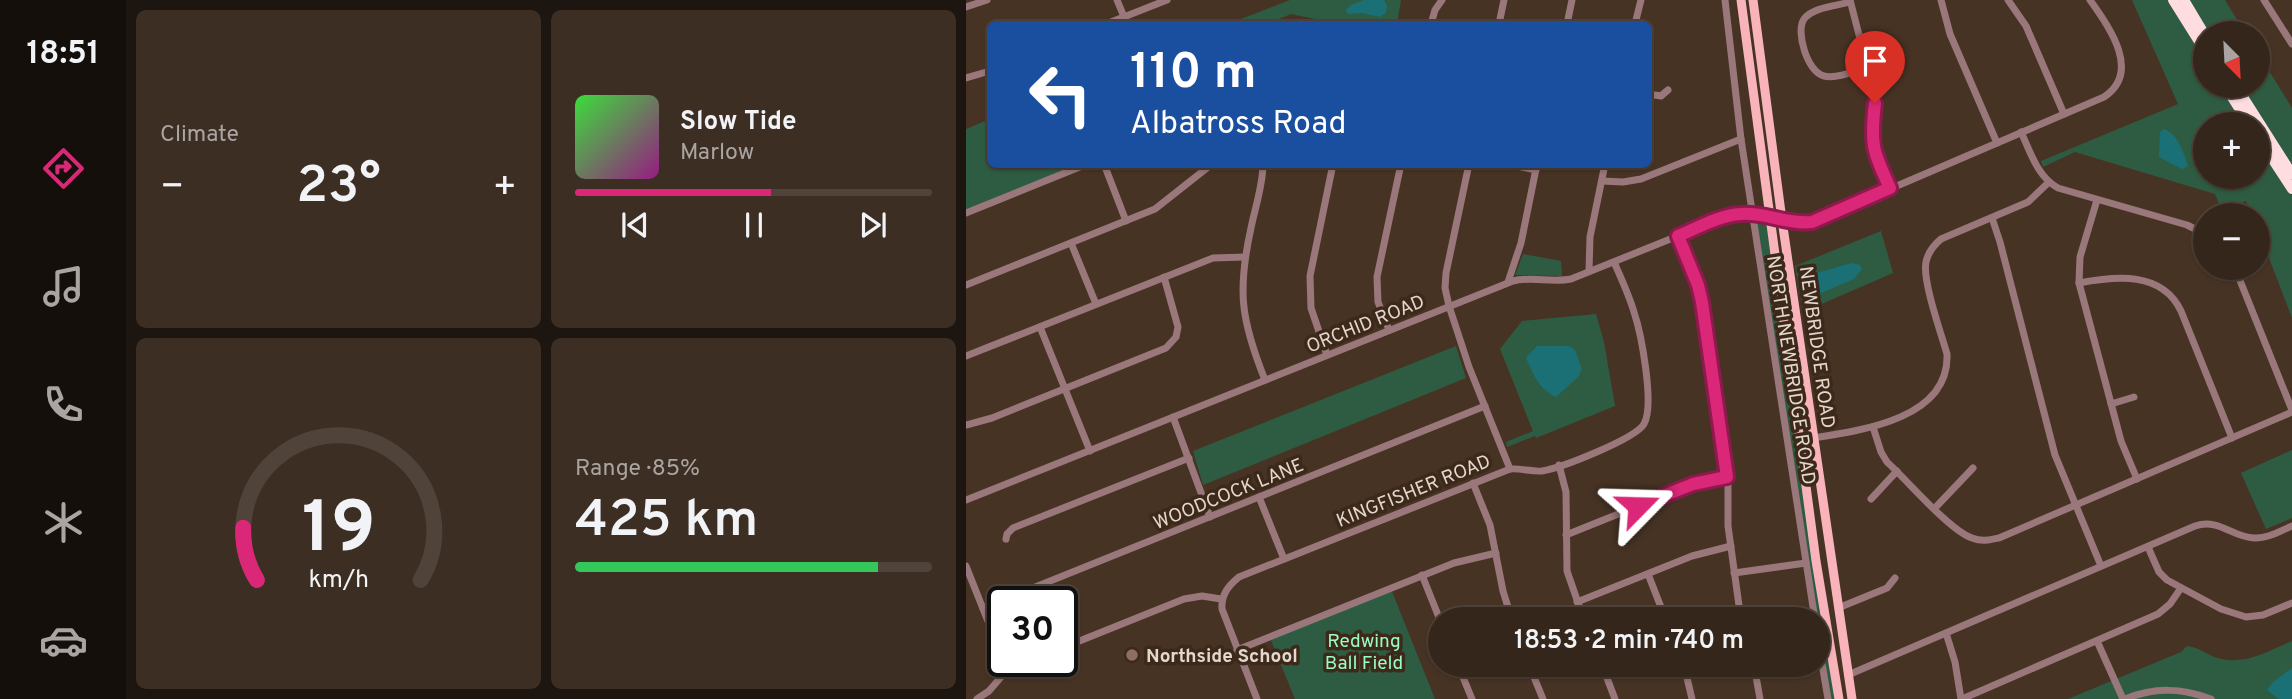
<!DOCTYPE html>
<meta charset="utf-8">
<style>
:root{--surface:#35261b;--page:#3d2e24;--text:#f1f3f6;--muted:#aaa5a3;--line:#4f433a;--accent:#db2777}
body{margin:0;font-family:Overpass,sans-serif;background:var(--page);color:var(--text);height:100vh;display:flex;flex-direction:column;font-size:26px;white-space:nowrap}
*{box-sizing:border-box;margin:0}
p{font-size:23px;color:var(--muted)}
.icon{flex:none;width:38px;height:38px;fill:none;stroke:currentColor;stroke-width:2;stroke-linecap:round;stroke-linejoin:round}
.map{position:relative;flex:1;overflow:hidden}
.details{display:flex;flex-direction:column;gap:10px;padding:10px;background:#1d150f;width:840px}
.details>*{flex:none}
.top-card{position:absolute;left:21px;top:21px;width:665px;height:147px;border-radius:10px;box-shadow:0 2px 5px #0004,0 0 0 2px var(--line);background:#1a4fa0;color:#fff;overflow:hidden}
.needle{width:46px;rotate:156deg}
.tools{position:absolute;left:1227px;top:21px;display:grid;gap:14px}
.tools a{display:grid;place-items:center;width:77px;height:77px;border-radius:50%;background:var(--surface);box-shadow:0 2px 5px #0004,0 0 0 2px var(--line);font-size:35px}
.speed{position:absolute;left:21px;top:586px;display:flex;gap:14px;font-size:35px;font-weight:700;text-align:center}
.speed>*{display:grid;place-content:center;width:91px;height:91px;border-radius:50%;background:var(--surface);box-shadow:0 2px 5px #0004,0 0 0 2px var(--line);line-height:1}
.speed .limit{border:4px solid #111;border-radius:10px;background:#fff;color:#111}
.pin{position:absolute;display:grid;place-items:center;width:60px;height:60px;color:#fff;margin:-72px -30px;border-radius:50% 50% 50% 0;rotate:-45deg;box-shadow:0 0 7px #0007}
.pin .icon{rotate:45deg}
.me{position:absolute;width:77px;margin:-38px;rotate:68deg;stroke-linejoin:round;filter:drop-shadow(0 0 5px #0008)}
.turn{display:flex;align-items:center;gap:24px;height:147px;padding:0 28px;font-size:32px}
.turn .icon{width:91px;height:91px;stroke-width:2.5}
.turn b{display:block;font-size:49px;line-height:60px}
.big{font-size:52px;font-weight:600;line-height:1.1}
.details .tile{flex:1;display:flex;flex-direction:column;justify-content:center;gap:10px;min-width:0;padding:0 24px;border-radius:10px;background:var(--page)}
.details .dial{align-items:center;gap:0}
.dial svg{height:182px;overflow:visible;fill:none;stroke:var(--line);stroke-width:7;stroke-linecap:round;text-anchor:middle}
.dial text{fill:var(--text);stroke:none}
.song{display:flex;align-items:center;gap:21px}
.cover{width:84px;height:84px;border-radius:10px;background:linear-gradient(135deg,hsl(120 70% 55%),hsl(310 70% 35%))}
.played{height:7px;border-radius:4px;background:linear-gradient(90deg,var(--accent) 55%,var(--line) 55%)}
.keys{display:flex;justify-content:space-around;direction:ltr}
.heat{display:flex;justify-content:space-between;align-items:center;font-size:38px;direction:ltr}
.charge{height:10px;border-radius:5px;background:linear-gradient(90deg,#34c759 85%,var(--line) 0)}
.details .tiles{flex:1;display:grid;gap:10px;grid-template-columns:repeat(2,1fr)}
.trip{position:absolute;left:462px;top:607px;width:402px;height:70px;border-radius:35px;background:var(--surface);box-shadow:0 2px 5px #0004,0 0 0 2px var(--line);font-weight:600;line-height:70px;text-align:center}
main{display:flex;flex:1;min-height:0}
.tab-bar{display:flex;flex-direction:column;width:126px;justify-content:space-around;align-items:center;background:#150f0b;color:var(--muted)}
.tab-bar .icon{width:49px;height:49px}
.tab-bar .selected{color:var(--accent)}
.tab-bar b{font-size:32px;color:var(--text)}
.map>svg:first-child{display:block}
.green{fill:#2e5c42}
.water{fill:#1b7075}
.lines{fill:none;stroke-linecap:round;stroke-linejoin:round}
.minor{stroke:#99777a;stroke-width:7}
.major{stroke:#f9b4bb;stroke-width:9}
.highway{stroke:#fedcdf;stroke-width:10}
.route-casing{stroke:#8e194d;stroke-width:18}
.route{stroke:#db2777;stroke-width:12}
.education-dot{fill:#8d6e63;stroke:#3d291a;stroke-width:2.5}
.labels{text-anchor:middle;stroke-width:7;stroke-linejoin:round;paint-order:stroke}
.street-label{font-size:19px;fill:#e4d7ce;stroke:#3d291a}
.park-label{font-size:19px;fill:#98fdc2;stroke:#3d291a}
.poi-label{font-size:19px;font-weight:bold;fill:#e4d7ce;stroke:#3d291a;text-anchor:start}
</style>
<main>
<nav class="tab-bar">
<b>18:51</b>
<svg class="icon selected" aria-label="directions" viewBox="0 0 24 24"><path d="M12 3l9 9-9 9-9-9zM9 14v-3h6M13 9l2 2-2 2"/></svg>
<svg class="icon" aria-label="music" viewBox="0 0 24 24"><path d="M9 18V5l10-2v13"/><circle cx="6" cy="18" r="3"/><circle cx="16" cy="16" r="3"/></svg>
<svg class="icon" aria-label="phone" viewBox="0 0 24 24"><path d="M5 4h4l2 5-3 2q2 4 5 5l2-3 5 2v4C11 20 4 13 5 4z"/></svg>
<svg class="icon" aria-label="climate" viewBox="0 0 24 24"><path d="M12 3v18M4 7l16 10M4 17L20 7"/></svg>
<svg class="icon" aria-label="car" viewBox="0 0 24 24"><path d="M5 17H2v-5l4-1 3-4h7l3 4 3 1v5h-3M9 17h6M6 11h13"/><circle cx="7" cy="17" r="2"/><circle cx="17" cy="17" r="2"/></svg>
</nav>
<section class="details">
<div class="tiles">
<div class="tile"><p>Climate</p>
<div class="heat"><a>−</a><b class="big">23°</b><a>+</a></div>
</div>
<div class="tile">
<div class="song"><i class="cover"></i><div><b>Slow Tide</b><p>Marlow</p></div></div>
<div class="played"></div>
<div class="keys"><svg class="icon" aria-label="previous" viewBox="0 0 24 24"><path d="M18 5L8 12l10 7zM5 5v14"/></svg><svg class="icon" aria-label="pause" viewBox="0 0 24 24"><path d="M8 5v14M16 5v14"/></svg><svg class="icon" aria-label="next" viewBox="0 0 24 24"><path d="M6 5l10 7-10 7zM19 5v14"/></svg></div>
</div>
<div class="tile dial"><svg viewBox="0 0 100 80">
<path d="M14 69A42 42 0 1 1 86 69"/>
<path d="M14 69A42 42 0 0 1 8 46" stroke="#db2777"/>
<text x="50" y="56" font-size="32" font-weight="700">19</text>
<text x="50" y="72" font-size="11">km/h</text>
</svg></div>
<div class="tile"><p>Range · 85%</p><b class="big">425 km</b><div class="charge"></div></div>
</div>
</section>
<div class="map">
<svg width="1326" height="699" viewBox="0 0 1326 699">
<rect width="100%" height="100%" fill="#473324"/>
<g class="green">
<path d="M324 0H435L431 24H373L325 14 301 24H262Z"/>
<path d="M1166 0H1202L1239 59V86H1255L1279 124H1239V177H1292V144L1326 196V318L1292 229V215H1286L1280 201 1256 211 1249 194 1109 152 1077 167 1075 161 1212 104Z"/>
<path d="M1223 0H1259L1279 33H1243Z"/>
<path d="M1292 53 1326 108V165L1274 86H1292Z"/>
<path d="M24 119V164H117L0 213V129Z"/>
<path d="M789 216 802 220 872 699H863Z"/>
<path d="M915 231 927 273 837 312 829 266Z"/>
<path d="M557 254 595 261 596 276 549 275Z"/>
<path d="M630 314 638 342 649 406 570 438 569 436 541 447 540 442 567 431 534 349 556 321Z"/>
<path d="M490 346 500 378 237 485 227 451Z"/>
<path d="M1326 450V518L1300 529 1275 473Z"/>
<path d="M425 589 469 699H329L304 638Z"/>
<path d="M1326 641V699H1102L1215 652 1221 646C1233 647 1241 655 1252 658 1278 666 1302 651 1326 641Z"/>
</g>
<g class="water">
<path d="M398 0H418L421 6 420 12 414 17 396 13 382 14 380 10 385 5Z"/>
<path d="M1198 129C1213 135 1217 152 1222 166L1216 169 1193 157 1194 132Z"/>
<path d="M886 263 894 265 896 269 888 279 855 293 851 292 848 278 851 273Z"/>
<path d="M571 346H603L609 350 616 369 612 377 590 397C573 389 567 374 560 358Z"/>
<path d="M1326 668V699H1313L1301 690 1307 682Z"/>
</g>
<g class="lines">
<g class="minor">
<path d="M151 0 161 24"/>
<path d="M759 0 775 139 849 620"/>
<path d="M884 0 908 93 907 147 924 189"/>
<path d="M975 0 984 34 1031 143"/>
<path d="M1042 0 1060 26 1098 114"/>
<path d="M1298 0 1326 44"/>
<path d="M884 2C871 6 847 7 838 19 829 32 842 73 858 76 871 79 889 71 901 67"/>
<path d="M0 7 21 0"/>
<path d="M140 24 201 0"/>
<path d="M465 24 469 10 476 0"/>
<path d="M533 24 538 0"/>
<path d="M601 24 606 0"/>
<path d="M669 24 675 0"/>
<path d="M0 78 24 71"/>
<path d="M682 94 695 96 702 90"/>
<path d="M1055 132C1065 153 1071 176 1092 188L1221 225 1239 234"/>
<path d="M138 164 160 221"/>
<path d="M297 164C297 185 289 208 285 228 271 291 275 320 299 380"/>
<path d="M503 164 480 273 479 288 483 306 503 367 544 469"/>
<path d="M542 164 570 170"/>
<path d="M636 181 657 182 675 179 775 139"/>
<path d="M1131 200 1114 257 1113 283 1155 441 1171 479"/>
<path d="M0 213 121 164"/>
<path d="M1026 218 1034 242 1089 455 1135 566"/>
<path d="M712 236 732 285 736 302 762 485V526L775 620"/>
<path d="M105 243 130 304"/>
<path d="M1269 268 1326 410"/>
<path d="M623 271 624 237 639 164"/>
<path d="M542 282 555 243 571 164"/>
<path d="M1113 283C1150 276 1196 271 1215 311L1266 438"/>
<path d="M0 285 189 209 246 164"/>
<path d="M74 327 124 451"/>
<path d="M423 330 412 302 411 277 435 164"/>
<path d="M361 355 345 308 344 276 367 164"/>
<path d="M0 356 247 258 279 257"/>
<path d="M1145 404 1168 397"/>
<path d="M207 417 244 517"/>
<path d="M0 425 26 418 200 348 210 337 212 327 198 277"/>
<path d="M907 427 915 452 921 462C941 480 984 531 1006 538 1016 542 1024 540 1033 538L1326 412"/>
<path d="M834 440C884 432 984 423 981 354 975 333 956 280 960 262 962 252 968 245 975 239L1062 202 1082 183"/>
<path d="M593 465 600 492 601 571 618 620"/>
<path d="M507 483 524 525 537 591 546 620"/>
<path d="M293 497 318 559"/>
<path d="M905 499 931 471"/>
<path d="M0 500 547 281C566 276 585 283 605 279L764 215C792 211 819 226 847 222L1138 97C1176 72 1143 27 1124 0"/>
<path d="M969 508 1007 468"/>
<path d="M600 535 727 484 761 477"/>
<path d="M40 539 41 534 47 528 223 458"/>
<path d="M1182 547 1193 572 1201 580 1255 609 1280 617 1297 615 1326 603"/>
<path d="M0 566 37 659"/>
<path d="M768 573 840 563"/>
<path d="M682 574 700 620"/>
<path d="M456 575 474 620"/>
<path d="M611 602 726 556 765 546"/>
<path d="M17 608 519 406"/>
<path d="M872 608 921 588 929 578"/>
<path d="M980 633 989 662 995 699"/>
<path d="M852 640 862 699"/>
<path d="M1131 641 1157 699"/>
<path d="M96 648 218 599 236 596 255 599"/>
<path d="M271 650 488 563 530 553"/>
<path d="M492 665 506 699"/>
<path d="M563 665 577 699"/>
<path d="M636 665 649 699"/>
<path d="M718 665 726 699"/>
<path d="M788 665 794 699"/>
<path d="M882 675 1229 526C1253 518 1266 537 1288 538 1301 539 1314 531 1326 526"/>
<path d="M11 699 23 691 41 670 62 662"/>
<path d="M291 699 256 609C255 595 262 586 273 577L544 469C555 468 566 472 576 471 595 468 669 439 678 424 689 405 675 333 668 312 663 295 655 278 648 262"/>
<path d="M996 699 1192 614 1204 604 1215 588"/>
<path d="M1159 699C1189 687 1216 688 1245 699"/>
</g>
<g class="major">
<path d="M775 0 850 561 873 699"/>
<path d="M787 0 816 220 886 699"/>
</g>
<g class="highway">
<path d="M1207 0 1239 51"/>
<path d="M1218 0 1239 35"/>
<path d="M1259 86 1283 124"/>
<path d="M1270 86 1326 174"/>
<path d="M1292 137 1326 189"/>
</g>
</g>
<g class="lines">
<g class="route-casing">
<path id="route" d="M672 506 727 484 761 477 736 302 732 285 712 236C731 228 754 215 775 214 799 212 822 225 846 222L924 188C907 151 904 145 909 103"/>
</g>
<use href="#route" class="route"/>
</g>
<circle class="education-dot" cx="166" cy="655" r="7"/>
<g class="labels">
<g class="street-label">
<text transform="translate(399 323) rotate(-22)" y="7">ORCHID ROAD</text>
<text transform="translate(852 347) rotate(82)" y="7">NEWBRIDGE ROAD</text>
<text transform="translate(826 370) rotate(81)" y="7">NORTH NEWBRIDGE ROAD</text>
<text transform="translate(447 490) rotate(-22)" y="7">KINGFISHER ROAD</text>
<text transform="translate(262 493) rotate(-22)" y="7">WOODCOCK LANE</text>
</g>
<g class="park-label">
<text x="398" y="647">Redwing<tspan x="398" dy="22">Ball Field</tspan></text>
</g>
<g class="poi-label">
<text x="180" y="662">Northside School</text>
</g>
</g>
</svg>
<div class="tools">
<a><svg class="needle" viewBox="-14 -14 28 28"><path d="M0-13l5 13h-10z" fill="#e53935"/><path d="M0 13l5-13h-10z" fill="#aaa5a3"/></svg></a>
<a>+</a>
<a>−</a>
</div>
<div class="speed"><div class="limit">30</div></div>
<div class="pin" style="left:909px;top:103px;background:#d93025"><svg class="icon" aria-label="arrive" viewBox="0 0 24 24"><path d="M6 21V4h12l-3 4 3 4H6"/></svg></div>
<svg class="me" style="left:672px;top:506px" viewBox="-20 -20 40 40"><path d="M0-17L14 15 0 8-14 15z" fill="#db2777" stroke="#fff" stroke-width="4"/></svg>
<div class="trip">18:53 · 2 min · 740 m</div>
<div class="top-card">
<div class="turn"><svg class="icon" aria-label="left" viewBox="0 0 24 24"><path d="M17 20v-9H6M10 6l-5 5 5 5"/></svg><div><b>110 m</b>Albatross Road</div></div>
</div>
</div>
</main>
